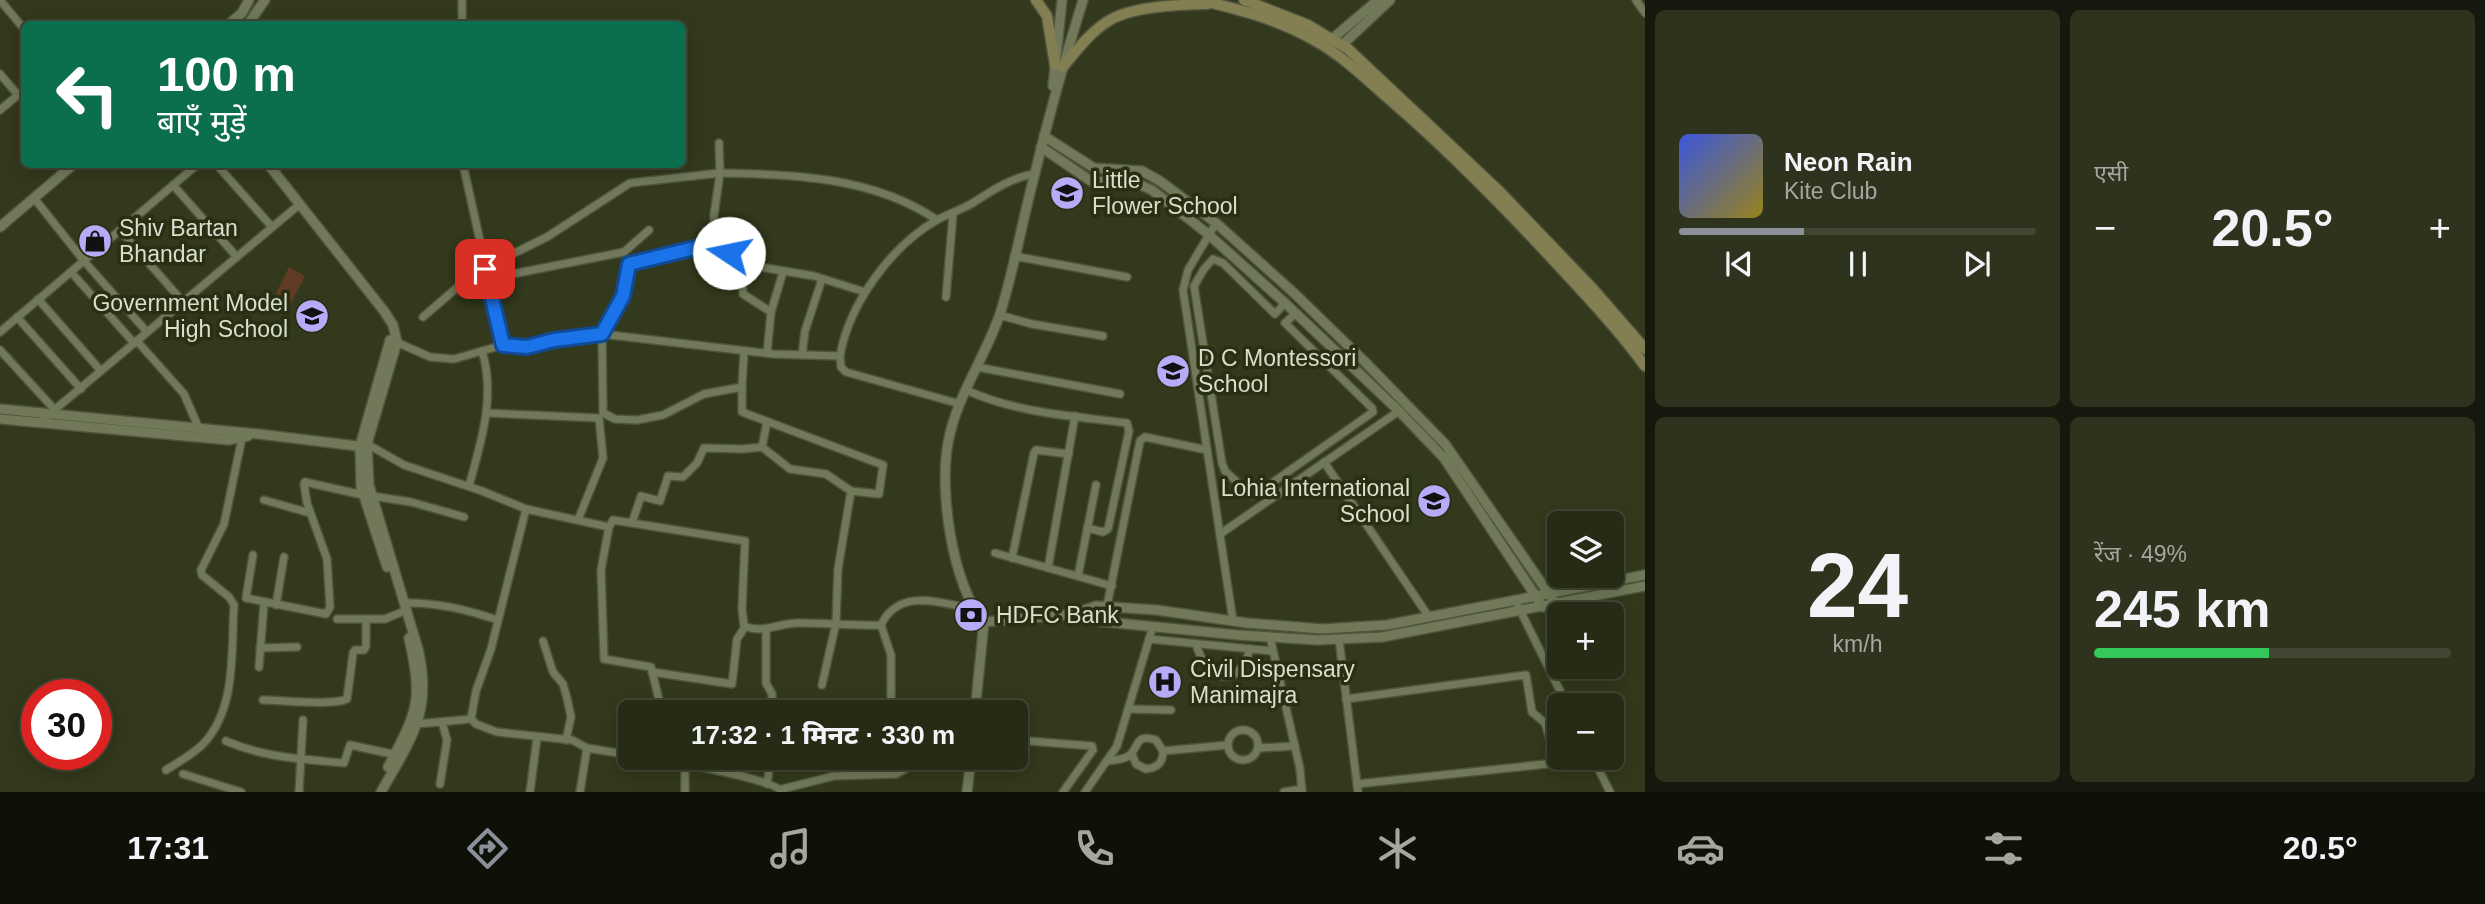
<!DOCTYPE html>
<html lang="hi">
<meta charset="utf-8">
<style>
:root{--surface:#262b15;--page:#2e331e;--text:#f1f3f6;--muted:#a4a7a0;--line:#424734;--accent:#8c9099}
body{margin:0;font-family:Helvetica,"Noto Sans Devanagari",sans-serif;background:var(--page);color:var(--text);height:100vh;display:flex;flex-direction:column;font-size:26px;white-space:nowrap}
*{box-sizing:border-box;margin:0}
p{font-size:23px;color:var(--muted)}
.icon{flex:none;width:38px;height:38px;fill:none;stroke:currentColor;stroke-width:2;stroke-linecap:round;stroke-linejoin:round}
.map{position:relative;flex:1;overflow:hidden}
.sheet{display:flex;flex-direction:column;gap:10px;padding:10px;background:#15180c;width:840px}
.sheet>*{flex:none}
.banner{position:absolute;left:21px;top:21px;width:665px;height:147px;border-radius:10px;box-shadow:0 4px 18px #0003,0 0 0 2px var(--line);background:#0b6e4f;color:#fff;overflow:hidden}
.tools{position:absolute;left:1547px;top:511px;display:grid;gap:14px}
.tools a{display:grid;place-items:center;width:77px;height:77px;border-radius:10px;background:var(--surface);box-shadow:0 4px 18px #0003,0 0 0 2px var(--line);font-size:35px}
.speed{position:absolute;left:21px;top:679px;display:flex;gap:14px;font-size:35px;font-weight:700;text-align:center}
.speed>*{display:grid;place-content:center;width:91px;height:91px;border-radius:50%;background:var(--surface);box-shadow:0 4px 18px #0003,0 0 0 2px var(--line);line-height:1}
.speed .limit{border:10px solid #d22;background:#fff;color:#111}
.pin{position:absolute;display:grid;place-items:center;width:60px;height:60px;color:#fff;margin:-30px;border-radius:14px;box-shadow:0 4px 10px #0006}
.me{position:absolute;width:77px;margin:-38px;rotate:281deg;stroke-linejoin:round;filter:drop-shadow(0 0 5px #0008)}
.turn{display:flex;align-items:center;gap:24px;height:147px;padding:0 21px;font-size:32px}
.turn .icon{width:91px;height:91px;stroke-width:2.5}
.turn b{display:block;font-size:49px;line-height:60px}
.big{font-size:52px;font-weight:800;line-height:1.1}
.sheet .widget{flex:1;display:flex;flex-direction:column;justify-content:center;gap:10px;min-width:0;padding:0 24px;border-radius:10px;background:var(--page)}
.sheet .dial{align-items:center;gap:0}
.dial b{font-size:91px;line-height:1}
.song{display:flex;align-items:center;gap:21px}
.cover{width:84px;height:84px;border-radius:10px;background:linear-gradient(135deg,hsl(230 70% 55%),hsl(50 70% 35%))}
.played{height:7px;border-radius:4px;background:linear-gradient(90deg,var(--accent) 35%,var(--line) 35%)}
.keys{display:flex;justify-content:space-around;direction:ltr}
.heat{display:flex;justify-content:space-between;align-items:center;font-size:38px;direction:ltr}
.charge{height:10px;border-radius:5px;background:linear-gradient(90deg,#34c759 49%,var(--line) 0)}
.sheet .tiles{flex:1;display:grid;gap:10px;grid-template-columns:repeat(2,1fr)}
.trip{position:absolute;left:618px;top:700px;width:410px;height:70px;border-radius:10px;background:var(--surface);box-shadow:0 4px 18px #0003,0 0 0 2px var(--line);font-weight:800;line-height:70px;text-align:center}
.dock{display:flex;height:112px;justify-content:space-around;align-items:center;background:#0f1108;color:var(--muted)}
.dock .icon{width:49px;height:49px}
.dock .selected{color:var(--accent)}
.dock b{font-size:32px;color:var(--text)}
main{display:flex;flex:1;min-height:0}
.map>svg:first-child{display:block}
.green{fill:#613b23}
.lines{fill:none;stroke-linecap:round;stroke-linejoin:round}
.minor-casing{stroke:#4f553c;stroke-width:10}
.tertiary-casing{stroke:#4f553c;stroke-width:12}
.secondary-casing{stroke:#4f553c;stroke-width:13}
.minor{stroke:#71795a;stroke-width:7}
.tertiary{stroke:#71795a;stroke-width:9}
.secondary{stroke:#847f53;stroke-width:10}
.route-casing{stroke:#114b97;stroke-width:18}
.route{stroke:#1a73e8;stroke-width:12}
.labels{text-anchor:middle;stroke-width:7;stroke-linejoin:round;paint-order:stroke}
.poi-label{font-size:23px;fill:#d9decd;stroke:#292f12;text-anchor:start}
</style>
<main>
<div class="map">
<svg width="1645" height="792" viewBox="0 0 1645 792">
<rect width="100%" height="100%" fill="#32391c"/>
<path class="green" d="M289 267 305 276 290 305 274 297Z"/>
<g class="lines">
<g class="minor-casing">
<g id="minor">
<path d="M0 0 24 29"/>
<path d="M1636 0 1645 13"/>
<path d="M462 24V0"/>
<path d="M0 74 18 95"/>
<path d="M0 110 24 90"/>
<path d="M719 143 720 173C793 174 874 177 937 220"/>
<path d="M216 164 272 227"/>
<path d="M173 185 237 257"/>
<path d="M34 198 84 261 147 332"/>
<path d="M1216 223 1188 270 1183 290 1233 621"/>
<path d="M120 230 183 302"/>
<path d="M715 243 742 264 814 276 865 292"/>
<path d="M1014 256 1127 277"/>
<path d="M742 264 743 294 771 312"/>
<path d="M71 272 134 343"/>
<path d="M487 279 624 252 649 230"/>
<path d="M946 297 953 214"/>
<path d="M38 299 101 371"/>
<path d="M1285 303 1275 314 1223 263 1213 259 1204 269 1194 286 1222 463 1225 471 1251 495 1259 492 1373 412 1372 408 1285 323 1296 313"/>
<path d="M999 315 1032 324 1103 336"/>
<path d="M17 317 81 389"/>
<path d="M423 317 474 273 547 237 630 183 720 173 714 215 715 243 629 264 623 296 602 334 603 413 615 419 637 420 663 415 704 394 742 387 744 351"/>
<path d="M0 332 198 164"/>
<path d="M137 341 184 394 200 431"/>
<path d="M394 341 430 357 454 359 503 345 463 164"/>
<path d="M503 345 527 347 554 340 602 334 773 354 840 356 841 367 846 372 960 404"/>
<path d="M0 350 55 410"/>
<path d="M767 353 771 312 783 272"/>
<path d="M802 355 805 331 822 279"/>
<path d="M840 356C849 304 891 246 937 220 948 214 960 210 971 204 990 192 1012 177 1034 174"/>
<path d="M977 367 1120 394"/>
<path d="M742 387V412L883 465 879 494 851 491"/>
<path d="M966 390C1016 413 1073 416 1127 423L1129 431 1108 529 1103 532 1087 528"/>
<path d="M487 413 599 418 603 458 578 520"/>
<path d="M40 422 300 204"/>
<path d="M767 422 762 447 790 469 826 474 851 491 838 569 836 623 822 685"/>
<path d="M367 444 404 465 482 491 526 509 491 649 476 691 471 719 417 724"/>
<path d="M1324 462 1429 617"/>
<path d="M469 486C481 442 496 396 482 351"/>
<path d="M372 496 411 502 464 517"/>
<path d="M264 500 310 513"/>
<path d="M526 509 609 527 601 570 604 659 651 667 662 712"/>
<path d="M632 523 641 496 660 501 668 476 683 477 697 463 704 448 743 449 762 447"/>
<path d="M609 527 613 520 745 541 742 609 744 626C763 634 779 623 798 623 826 623 853 626 881 625 899 587 940 603 973 609"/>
<path d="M1220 534 1399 411"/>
<path d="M995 553 1112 586"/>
<path d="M253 555 246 598 326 614 330 607 327 559 307 503 304 484 305 482 363 495"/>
<path d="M1012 558 1034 453 1036 450 1069 454"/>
<path d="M1048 568 1075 416"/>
<path d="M1078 576 1096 485"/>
<path d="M1515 600 1567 705"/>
<path d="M404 603C437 602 467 610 498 620"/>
<path d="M276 605 284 557"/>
<path d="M1107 606 1140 441 1145 437 1207 450"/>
<path d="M337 619H385L402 612"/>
<path d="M881 625 891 655V712"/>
<path d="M766 629V683L772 694 773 712"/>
<path d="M1270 637 1300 769 1302 792"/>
<path d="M1149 639 1273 651"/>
<path d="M1339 639 1358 792"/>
<path d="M543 641 553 672 563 684 567 698 571 717 566 740"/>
<path d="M1196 644C1206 680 1238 692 1250 649"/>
<path d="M260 648 297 647"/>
<path d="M259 667 264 603"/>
<path d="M652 672 732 684 737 639 745 627"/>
<path d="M1346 699 1526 675 1532 712 1545 723 1557 763"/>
<path d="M263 700C281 700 332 706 347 699L353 653 355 650H364L366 646V620"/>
<path d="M1232 702 1283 695"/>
<path d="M1128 709 1171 710"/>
<path d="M471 719 476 724 497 732 572 740 587 748 630 755"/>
<circle cx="1243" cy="745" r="15"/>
<path d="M1015 740 1092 746 1093 750 1063 792"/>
<path d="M226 741C265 758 303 759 344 763L350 745 397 755"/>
<path d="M1259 748 1295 746"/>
<path d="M1163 751 1228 745"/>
<path d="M650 758C671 761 774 779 783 792"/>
<path d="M1593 758 1610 792"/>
<path d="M1107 761C1114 760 1124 760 1130 755 1139 747 1135 733 1156 740L1163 751C1163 762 1158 768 1146 769L1136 764 1132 754"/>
<path d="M166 770C178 762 192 755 202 745 237 710 231 651 234 605L229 597 202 575 201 570 224 524 242 438"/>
<path d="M183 774 241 792"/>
<path d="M440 784 447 740 442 722"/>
<path d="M767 784 771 758"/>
<path d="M1357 784 1594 759"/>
<path d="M782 789 834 776 896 774 907 768 905 758"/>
<path d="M299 792 303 720"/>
<path d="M530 792 537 738"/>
<path d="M580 792 587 748"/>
<path d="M685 792V764"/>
<path d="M1085 792 1117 746 1153 626"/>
<path d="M1284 792 1302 789"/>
</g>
</g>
<g class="tertiary-casing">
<g id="tertiary">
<path d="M229 24 242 13 249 0"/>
<path d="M248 24 265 0"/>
<path d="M1332 39 1378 0"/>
<path d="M1342 45 1390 0"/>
<path d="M1053 86 1062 0"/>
<path d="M1044 136 1094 168 1142 171 1160 181 1216 223 1294 293 1364 361 1445 444 1556 604"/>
<path d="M1041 147 1091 181 1136 183 1152 190 1208 234 1285 303 1399 411 1444 458 1543 607"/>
<path d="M268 164 384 311 393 325 397 342 367 444 369 485 418 649C433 712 411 739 381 792"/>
<path d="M0 227 74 164"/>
<path d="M0 409 259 434 365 447"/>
<path d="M0 419 229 440 248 436"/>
<path d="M387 567 361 487 360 446 390 340"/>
<path d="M1074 614 1096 621 1238 635 1318 640 1382 637 1645 586"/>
<path d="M984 622 1074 614 1096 606 1157 610 1247 623 1322 629 1387 625 1645 575"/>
<path d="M975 712 984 622C952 584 939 491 948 443 956 397 985 358 1000 314 1013 273 1021 228 1032 185 1047 123 1064 61 1083 0"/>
<path d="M388 767C418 710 423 702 409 638"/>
<path d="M967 792 971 758"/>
</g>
</g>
<g class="secondary-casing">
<g id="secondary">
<path d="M1036 0 1047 16 1055 65"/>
<path d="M1199 0C1239 9 1279 20 1314 40 1345 57 1370 83 1397 106 1449 151 1497 200 1544 250 1579 288 1615 325 1645 366"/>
<path d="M1244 0 1308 25 1348 49 1500 192 1593 289 1645 349"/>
<path d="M1063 67C1076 51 1092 30 1110 20 1134 6 1179 5 1207 4"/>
</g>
</g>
<use href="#minor" class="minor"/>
<use href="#tertiary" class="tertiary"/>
<use href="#secondary" class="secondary"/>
</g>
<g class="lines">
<g class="route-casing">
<path id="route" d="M485 269 503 345 527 347 554 340 602 334 623 296 629 264 715 243 729 253"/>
</g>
<use href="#route" class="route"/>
</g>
<defs>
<g id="school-disc" transform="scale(1.75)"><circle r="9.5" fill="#b7abf8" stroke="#292f12"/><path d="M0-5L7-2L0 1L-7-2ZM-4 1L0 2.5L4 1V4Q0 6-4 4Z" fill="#111"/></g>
<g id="shop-disc" transform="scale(1.75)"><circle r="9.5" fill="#b7abf8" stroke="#292f12"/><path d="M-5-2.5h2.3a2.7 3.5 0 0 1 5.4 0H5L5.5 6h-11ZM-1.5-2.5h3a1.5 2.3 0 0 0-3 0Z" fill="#111"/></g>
<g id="bank-disc" transform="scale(1.75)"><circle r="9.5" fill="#b7abf8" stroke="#292f12"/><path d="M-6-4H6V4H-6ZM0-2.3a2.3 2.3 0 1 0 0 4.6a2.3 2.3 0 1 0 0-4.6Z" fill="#111"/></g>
<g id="hospital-disc" transform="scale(1.75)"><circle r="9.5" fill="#b7abf8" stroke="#292f12"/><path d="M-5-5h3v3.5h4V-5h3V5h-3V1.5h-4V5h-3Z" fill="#111"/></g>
</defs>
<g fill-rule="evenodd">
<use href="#school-disc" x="1067" y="193"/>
<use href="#shop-disc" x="95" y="241"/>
<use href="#school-disc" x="312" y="316"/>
<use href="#school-disc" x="1173" y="371"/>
<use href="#school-disc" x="1434" y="501"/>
<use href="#bank-disc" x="971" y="615"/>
<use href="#hospital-disc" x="1165" y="682"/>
</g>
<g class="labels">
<g class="poi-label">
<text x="1092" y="188">Little<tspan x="1092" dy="26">Flower School</tspan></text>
<text x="119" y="236">Shiv Bartan<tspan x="119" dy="26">Bhandar</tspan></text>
<text x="288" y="311" text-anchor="end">Government Model<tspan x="288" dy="26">High School</tspan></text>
<text x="1198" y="366">D C Montessori<tspan x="1198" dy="26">School</tspan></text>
<text x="1410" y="496" text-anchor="end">Lohia International<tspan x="1410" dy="26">School</tspan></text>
<text x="996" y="623">HDFC Bank</text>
<text x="1190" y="677">Civil Dispensary<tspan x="1190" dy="26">Manimajra</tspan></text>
</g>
</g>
</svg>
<div class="tools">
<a><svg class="icon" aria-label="layers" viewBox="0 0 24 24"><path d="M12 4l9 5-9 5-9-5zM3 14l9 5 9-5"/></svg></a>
<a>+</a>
<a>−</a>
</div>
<div class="speed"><div class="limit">30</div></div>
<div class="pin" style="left:485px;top:269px;background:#d93025"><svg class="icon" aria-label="arrive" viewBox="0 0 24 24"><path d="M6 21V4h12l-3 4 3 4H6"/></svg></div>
<svg class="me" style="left:729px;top:253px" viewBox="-20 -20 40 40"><circle r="19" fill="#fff"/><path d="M0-13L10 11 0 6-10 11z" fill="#1a73e8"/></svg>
<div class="trip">17:32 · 1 मिनट · 330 m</div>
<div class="banner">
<div class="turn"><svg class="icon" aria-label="left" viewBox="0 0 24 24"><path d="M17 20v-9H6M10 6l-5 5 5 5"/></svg><div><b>100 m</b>बाएँ मुड़ें</div></div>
</div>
</div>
<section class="sheet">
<div class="tiles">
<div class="widget">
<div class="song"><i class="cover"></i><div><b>Neon Rain</b><p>Kite Club</p></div></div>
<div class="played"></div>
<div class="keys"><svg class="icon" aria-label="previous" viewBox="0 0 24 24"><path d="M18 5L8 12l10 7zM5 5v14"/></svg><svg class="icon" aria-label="pause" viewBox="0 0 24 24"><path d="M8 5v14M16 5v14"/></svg><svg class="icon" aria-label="next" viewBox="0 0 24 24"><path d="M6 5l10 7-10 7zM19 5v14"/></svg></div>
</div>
<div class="widget"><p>एसी</p>
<div class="heat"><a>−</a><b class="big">20.5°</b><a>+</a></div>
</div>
<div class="widget dial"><b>24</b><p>km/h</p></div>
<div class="widget"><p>रेंज · 49%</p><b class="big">245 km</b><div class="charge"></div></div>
</div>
</section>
</main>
<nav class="dock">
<b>17:31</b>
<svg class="icon selected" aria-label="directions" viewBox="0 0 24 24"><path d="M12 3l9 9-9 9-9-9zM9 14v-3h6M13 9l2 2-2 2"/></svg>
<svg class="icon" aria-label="music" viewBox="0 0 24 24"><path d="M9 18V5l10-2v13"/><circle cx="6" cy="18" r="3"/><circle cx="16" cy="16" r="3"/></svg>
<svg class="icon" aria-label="phone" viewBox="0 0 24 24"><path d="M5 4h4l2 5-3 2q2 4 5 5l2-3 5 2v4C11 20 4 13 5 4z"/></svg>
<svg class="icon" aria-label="climate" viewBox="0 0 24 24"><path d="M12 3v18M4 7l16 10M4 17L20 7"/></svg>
<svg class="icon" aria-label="car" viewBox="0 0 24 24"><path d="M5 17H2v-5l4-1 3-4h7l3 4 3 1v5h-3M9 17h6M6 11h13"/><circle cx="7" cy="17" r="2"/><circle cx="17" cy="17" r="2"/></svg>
<svg class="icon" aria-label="filters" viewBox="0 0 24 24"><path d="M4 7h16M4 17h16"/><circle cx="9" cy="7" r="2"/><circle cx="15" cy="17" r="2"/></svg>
<b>20.5°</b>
</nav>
